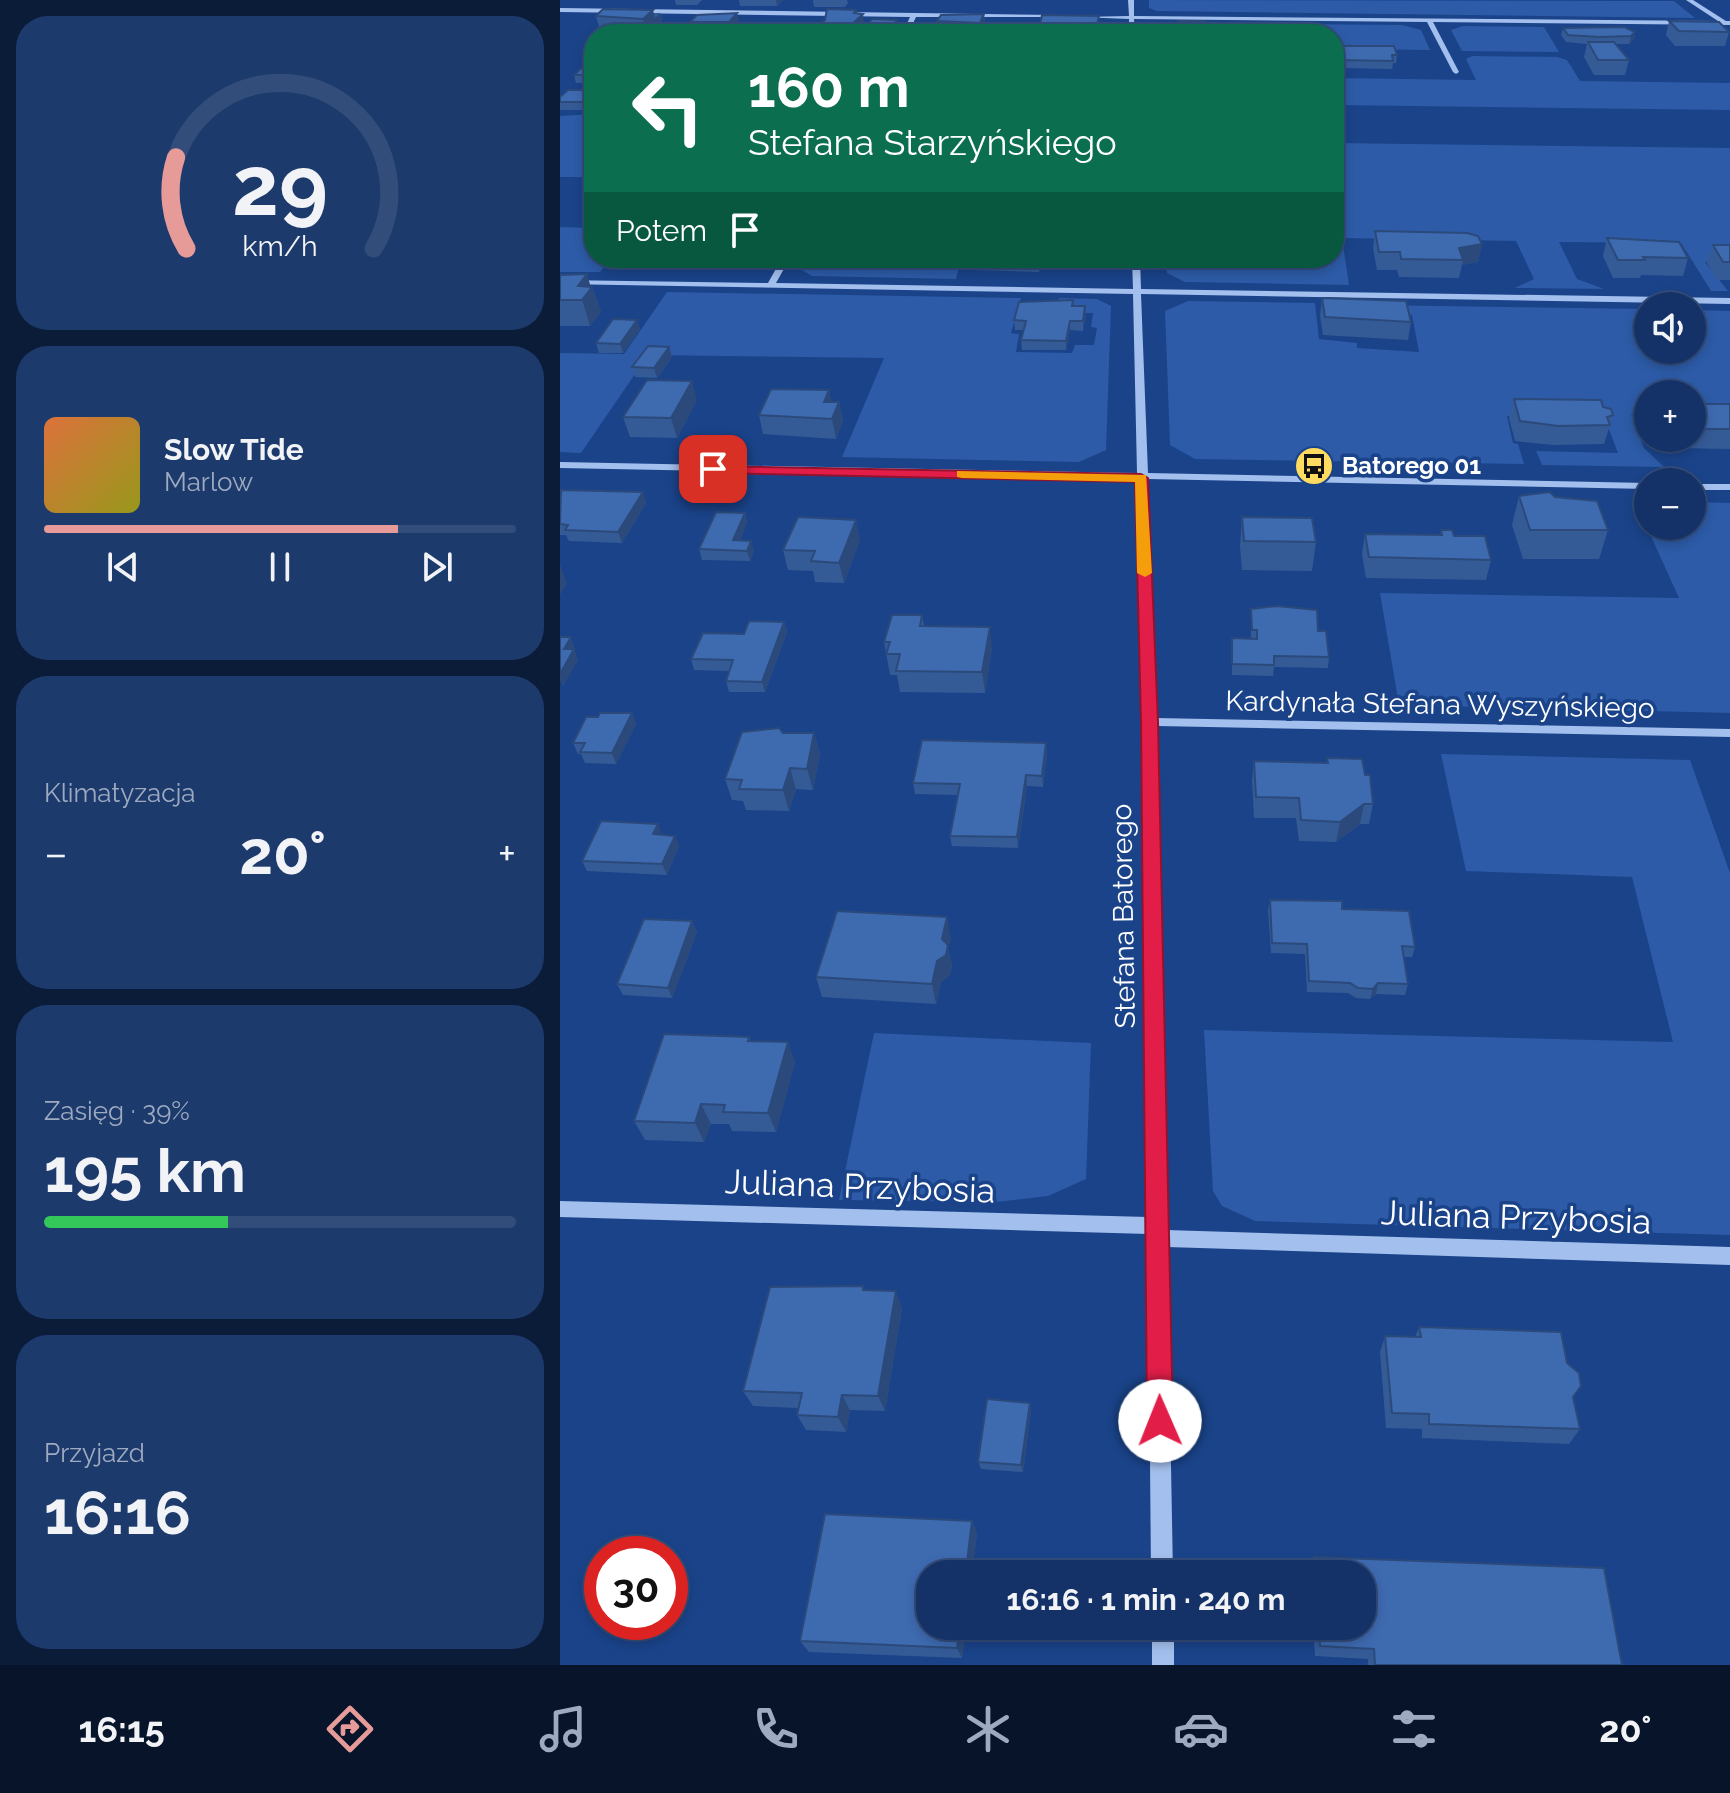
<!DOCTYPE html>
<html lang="pl">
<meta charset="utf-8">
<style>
:root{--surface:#143267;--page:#1d3a6d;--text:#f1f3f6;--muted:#9daac0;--line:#334d7b;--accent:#e69b98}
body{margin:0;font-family:Raleway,sans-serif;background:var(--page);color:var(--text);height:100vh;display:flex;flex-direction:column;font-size:30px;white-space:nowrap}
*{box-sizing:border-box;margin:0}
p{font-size:26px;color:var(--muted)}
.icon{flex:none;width:44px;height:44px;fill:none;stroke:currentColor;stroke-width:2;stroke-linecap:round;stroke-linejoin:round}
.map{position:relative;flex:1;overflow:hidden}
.drawer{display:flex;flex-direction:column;gap:16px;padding:16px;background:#0b1c39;width:560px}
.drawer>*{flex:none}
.guide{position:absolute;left:24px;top:24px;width:760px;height:244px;border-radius:32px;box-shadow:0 4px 12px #0003,0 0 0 2px var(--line);background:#0b6e4f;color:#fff;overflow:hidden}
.fabs{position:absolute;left:1074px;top:292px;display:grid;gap:16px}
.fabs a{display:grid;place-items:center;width:72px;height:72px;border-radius:50%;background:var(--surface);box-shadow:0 4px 12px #0003,0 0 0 2px var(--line);font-size:40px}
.speed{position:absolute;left:24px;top:1536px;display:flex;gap:16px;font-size:40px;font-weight:700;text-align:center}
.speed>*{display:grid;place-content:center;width:104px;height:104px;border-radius:50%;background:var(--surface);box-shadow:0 4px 12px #0003,0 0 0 2px var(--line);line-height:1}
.speed .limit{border:12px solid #d22;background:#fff;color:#111}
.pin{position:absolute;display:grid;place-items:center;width:68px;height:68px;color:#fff;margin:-34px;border-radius:16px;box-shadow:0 4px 12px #0006}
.me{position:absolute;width:88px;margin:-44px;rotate:359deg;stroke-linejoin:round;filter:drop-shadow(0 0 6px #0008)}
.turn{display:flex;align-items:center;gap:28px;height:168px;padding:0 32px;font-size:36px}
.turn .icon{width:104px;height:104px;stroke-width:2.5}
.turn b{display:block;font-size:56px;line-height:68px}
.then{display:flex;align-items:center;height:76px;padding:0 32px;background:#0003;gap:16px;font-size:30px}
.big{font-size:60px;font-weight:700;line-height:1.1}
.drawer .card{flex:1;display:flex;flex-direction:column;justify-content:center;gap:12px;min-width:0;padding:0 28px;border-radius:32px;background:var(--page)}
.drawer .dial{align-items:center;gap:0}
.dial svg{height:208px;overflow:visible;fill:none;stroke:var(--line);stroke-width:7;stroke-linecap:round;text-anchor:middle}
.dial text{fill:var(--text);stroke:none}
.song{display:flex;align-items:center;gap:24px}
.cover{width:96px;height:96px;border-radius:12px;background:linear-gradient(135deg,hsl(20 70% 55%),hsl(60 70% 35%))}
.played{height:8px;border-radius:4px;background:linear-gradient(90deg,var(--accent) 75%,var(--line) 75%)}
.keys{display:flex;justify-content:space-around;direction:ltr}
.heat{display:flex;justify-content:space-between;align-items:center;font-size:44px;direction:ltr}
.charge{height:12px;border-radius:6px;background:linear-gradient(90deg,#34c759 39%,var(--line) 0)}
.trip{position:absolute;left:356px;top:1560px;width:460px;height:80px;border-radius:32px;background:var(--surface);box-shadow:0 4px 12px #0003,0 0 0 2px var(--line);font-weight:700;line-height:80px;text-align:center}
.tabs{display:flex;height:128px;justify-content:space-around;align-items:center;background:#081429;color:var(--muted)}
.tabs .icon{width:56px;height:56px}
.tabs .on{color:var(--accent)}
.tabs b{font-size:36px;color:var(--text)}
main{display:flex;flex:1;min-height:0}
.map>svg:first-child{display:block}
.green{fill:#2d5ba7}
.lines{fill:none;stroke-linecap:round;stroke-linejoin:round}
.minor{fill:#a3bfed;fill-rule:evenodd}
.wall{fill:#355b97}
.shaded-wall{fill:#2b4a7b}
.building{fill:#3e6ab0;stroke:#2b4a7b;stroke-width:2}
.route{fill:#e11d48;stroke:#92132f;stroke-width:2}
.slow{fill:#f59e0b}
.labels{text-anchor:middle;stroke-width:7;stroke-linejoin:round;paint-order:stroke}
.far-poi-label{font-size:24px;font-weight:bold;fill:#fff;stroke:#1a4389;text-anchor:start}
.street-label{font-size:28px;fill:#fff;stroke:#1a4389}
.near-street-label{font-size:34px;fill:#fff;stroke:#1a4389}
</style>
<main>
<section class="drawer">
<div class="card dial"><svg viewBox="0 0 100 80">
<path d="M14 69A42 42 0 1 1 86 69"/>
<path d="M14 69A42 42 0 0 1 10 34" stroke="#e69b98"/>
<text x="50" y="56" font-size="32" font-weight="700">29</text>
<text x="50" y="72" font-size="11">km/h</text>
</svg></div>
<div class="card">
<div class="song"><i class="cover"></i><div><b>Slow Tide</b><p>Marlow</p></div></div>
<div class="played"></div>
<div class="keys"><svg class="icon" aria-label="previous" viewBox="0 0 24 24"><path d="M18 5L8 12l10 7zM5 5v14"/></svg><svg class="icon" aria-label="pause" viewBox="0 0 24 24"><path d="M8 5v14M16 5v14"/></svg><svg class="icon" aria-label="next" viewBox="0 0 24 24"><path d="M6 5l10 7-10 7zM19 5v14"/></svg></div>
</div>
<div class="card"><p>Klimatyzacja</p>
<div class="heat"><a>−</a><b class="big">20°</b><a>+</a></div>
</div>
<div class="card"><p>Zasięg · 39%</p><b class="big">195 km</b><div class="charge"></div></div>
<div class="card"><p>Przyjazd</p><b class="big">16:16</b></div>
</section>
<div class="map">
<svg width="1170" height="1665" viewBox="0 0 1170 1665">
<rect width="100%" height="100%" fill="#1a4389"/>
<g class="green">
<path d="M589 0 1114 1 1135 18 597 11 589 8Z"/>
<path d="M729 24 842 25 861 30 870 50 774 49V34H731Z"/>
<path d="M903 26 984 27 999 52 902 51 891 30Z"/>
<path d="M912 56 997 57 1007 60 1020 81 1170 83V110L774 105V78L916 80 906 59Z"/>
<path d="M34 114V177H0V116Z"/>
<path d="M774 143 1170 148V256L1168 261 1145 262 1168 291H1151L1121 243 999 242 1017 279 1044 289 955 288 974 279 956 241 782 238 789 285 625 282 607 273 606 258H774Z"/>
<path d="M0 227 34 228V258H51L40 272H0Z"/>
<path d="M249 258H401L396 279 252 276 242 270Z"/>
<path d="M107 292 461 298 451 333 459 334 456 352 512 353 515 345H534L537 328 531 327 533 313H520V306L498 305 499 298 537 299 551 306 546 450 519 462 282 457 324 358 88 355 21 453 0 452V353L64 354Z"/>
<path d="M628 301 755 303 759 339 797 343V348L859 352 852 315 819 314 809 305 1088 309V350H1132V310L1170 311V422L1132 415V394H1088V415H1071L1084 448 1104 467 982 465 976 451 1058 453 1048 427 981 416H947L953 443 958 444 964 464 635 459 610 445 605 311Z"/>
<path d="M1075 501H1088V526H1132V502L1170 503V713L839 705 820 593 1119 598Z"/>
<path d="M881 754 1130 760 1170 873V1235L695 1221 662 1206 653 1191 644 1030 1113 1042 1072 877 906 871Z"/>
<path d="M314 1033 531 1043 526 1179 488 1196 436 1202 279 1200Z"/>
</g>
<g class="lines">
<g class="minor">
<path d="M568 0H574V16L1158 21 1126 0H1133L1166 21H1170V25L873 22 899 72 896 74 893 72 867 22 574 19 575 34H569V19L519 17 569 16Z"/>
<path d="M0 8 498 15 501 17H356L348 34H342L350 17 0 12Z"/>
<path d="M222 258H230L216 283 573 289 572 258H580L581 289 1170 298V304L581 294 588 473 1088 483V489L588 479 596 718 1170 729V737L597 726 606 1230 1170 1247V1265L607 1247 613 1574H591L588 1234 0 1217V1201L588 1217 584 722 578 479 0 468V462L577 473 573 294 0 284V280L208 283Z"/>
<rect x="1132" y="484" width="38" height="6"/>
<rect x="592" y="1626" width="22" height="39"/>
</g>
</g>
<g class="wall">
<path d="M115 0H142L137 5H116Z"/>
<path d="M179 0H223L217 6H180Z"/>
<path d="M253 0H287L288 3 285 7H254Z"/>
<path d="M296 10 305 28 299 34H257L256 25Z"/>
<path d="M93 13H100L102 20 97 26 98 30 93 34H41L36 16Z"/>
<path d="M424 14 425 28 422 34H379L377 21Z"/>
<path d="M539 16 538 34H480V24Z"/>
<path d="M179 20 170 30H131L130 22Z"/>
<path d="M337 20 338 28 335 32H309L308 24Z"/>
<path d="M1109 21 1169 32 1165 46H1115L1106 35Z"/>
<path d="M1003 28 1075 32 1074 39 1069 44H1056L1069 60 1065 75H1034L1024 57 1027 44 1006 42 1001 35Z"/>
<path d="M774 46 837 55 836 63H833L832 69 780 68 778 61H774Z"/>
<path d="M34 65V83H16L14 75Z"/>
<path d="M34 90V106L26 110H0V97Z"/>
<path d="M815 231 922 244 918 262 902 265 899 278 839 277 837 270H817L813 248Z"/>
<path d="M1047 238 1128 258 1123 276 1081 275 1080 278H1053L1043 256Z"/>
<path d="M1153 245H1170V280H1157L1147 263Z"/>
<path d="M64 258H122L65 261Z"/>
<path d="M410 258H484L479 272 412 270Z"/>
<path d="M0 275 32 287 41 312 30 326H0Z"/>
<path d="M762 298 851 322 848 340 763 335 760 316Z"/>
<path d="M513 306H525L526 316 523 331 510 330 506 350H462L461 340 464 330H455L454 320Z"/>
<path d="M77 320 80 329 63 353H39L36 343Z"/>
<path d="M109 347 112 357 97 378 75 377 72 367Z"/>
<path d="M269 390 271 402H279L283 421 276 439 203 434 199 415Z"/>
<path d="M954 399 1043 407 1053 415 1044 444 993 445 955 441 949 418Z"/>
<path d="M137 400 117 438 70 437 63 417Z"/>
<path d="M1132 404H1170V449L1118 448 1116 444H1092L1089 438H1132Z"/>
<path d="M1088 412V436L1083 427Z"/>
<path d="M0 492 86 503 62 543 9 541 6 535H0Z"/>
<path d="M959 496 995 497 1048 530 1039 559H963L952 525Z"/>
<path d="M185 513 187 523 180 540 194 551 190 561 142 560 139 549Z"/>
<path d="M682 517 756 542 752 571 682 570 680 546Z"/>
<path d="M881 530 894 536 931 560 926 580 806 578 802 554 805 534 880 535Z"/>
<path d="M300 540 284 583 255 582 253 571 228 570 223 550Z"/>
<path d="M691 609 758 631 769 657 768 668 714 667 713 676 672 675V638H691Z"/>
<path d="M362 615 364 626 432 648 425 693 340 692 337 675H330L324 642Z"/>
<path d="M224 622 227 632 205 692H169L166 681 169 671 134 670 131 659 184 634Z"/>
<path d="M72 713 76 724 56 764 25 763 21 754H18L13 743 38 717Z"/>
<path d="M223 733H254L260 754 253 790 236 789 229 811 186 810 183 801 172 800 165 779Z"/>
<path d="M486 743 487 754 483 787 467 786 458 848 392 846 390 836 398 795 355 794 353 783Z"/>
<path d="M767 758 805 775 813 804 809 824H800L776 842 739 841 736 818H694L692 781 694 761 767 763Z"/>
<path d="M102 835 119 846 107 875 27 871 22 861Z"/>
<path d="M710 900 782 909 855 947 852 957H844L848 984 845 995 816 994 810 999 796 998 788 993 747 992 745 954 711 953 708 910Z"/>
<path d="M132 921 137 932 112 998 63 995 57 984Z"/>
<path d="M391 938 388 948 392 966 390 975 381 982 376 1004 262 997 256 977Z"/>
<path d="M189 1037 191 1041 235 1062 216 1132 172 1131 169 1124H151L144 1142 85 1140 74 1121Z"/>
<path d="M303 1286 305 1290 342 1308 325 1411 290 1410 286 1432 246 1430 237 1415 239 1408 193 1406 183 1391Z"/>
<path d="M859 1327 1007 1363 1021 1386 1013 1398 1020 1429 1009 1444 862 1438V1429L826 1428 820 1352 825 1336 855 1337Z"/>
<path d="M471 1410 463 1472 421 1469 418 1462Z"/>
<path d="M412 1521 417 1533 412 1574H370L406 1626 402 1658 249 1652 240 1641Z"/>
<path d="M754 1557 1062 1665H808V1659L755 1656 753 1626H802V1574H750V1569Z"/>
</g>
<g class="shaded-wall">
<path d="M216 0H223L217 6Z"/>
<path d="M93 10 95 18 100 13 102 20 97 26 98 30 93 34H87L83 19Z"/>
<path d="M296 10 298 19 303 14 305 28 299 34H293L291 25Z"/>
<path d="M177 13 179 20 170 30 169 22Z"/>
<path d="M424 14 425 28 422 34H421L420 23Z"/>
<path d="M337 20 338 28 335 32 334 25Z"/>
<path d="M206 27 207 34H200Z"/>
<path d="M1075 32 1074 39 1069 44 1071 36Z"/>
<path d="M34 96V106L26 110 23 102Z"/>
<path d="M922 244 918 262 902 265 903 260 899 248Z"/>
<path d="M478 258H484L479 272Z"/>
<path d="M27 274 31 288 32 287 41 312 30 326 18 286Z"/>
<path d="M525 306 526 316 523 331V321Z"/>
<path d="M77 320 80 329 63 353 60 344Z"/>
<path d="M510 321V330L506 350V341Z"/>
<path d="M109 347 112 357 97 378 94 368Z"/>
<path d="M132 381 137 400 117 438 111 418Z"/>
<path d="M269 390 273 409 264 402Z"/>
<path d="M279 402 283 421 276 439 272 419Z"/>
<path d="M83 492 86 503 62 543 58 532Z"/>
<path d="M185 513 187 523 176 551 173 540Z"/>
<path d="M296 520 300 540 284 583 279 563Z"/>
<path d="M191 541 194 551 190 561 187 551Z"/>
<path d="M0 564 7 583 0 595Z"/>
<path d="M224 622 227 632 205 692 202 682Z"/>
<path d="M430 627 432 648 425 693 422 672Z"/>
<path d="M11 637 18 660 3 687 0 680V674L4 649Z"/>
<path d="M72 713 76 724 56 764 52 753Z"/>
<path d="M254 733 260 754 253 790 247 769Z"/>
<path d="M486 743 487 754 483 787 482 776Z"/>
<path d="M230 768 236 789 229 811 223 790Z"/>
<path d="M466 775 467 786 458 848 457 837Z"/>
<path d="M804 804 800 824 776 842 780 822Z"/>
<path d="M98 824 102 835 93 834Z"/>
<path d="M115 836 119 846 107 875 102 864Z"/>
<path d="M387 917 391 938 388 948 392 966 390 975 381 982 376 1004 372 984Z"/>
<path d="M132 921 137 932 112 998 108 988Z"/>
<path d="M818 983 816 994 810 999 813 989Z"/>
<path d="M228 1042 235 1062 216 1132 208 1113Z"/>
<path d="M141 1104 151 1124 144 1142 135 1123Z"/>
<path d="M336 1291 342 1308 325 1411 318 1396Z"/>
<path d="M282 1395 290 1410 286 1432 278 1417Z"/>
<path d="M470 1403 471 1410 463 1472 461 1465Z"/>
<path d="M412 1521 417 1533 412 1574H394Z"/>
<path d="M400 1626H406L402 1658 397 1648Z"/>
</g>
<g class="building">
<path d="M43 9 93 10 83 19 36 16Z"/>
<path d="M267 9 296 10 294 13 303 14 291 25H256L265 20Z"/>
<path d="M177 13 169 22H130L137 15Z"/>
<path d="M424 14 420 23 377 21 381 15Z"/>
<path d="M482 15 539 16 537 24H480Z"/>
<path d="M312 19 337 20 334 25 308 24Z"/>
<path d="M618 21H645L646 34H616Z"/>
<path d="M1109 21 1159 22 1169 32 1119 31Z"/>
<path d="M180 26 206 27 200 34H174Z"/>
<path d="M1064 27 1075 32 1071 36 1039 37 1008 35 1003 28Z"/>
<path d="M362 32H374L373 34H360Z"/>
<path d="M1028 42H1054L1069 60H1038Z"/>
<path d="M774 46H834L837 55H832L833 61 781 60 779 54H774Z"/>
<path d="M25 65H34V75H14Z"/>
<path d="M8 90H34V96L23 102H0V97Z"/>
<path d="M815 231 907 233 918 236 922 244 899 248 903 260 841 259 840 252H819Z"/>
<path d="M1047 238 1119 242 1128 258 1083 257 1085 260H1058Z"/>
<path d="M1153 245H1170V262H1163Z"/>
<path d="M27 274 18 286 32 287 22 300H0V275Z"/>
<path d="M762 298 846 301 851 322 765 317Z"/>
<path d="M513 300 512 306H525L523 321H510L506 341 461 340 466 321 454 320 459 302Z"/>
<path d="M53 319 77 320 60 344 36 343Z"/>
<path d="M88 346 109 347 94 368 72 367Z"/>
<path d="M87 380 132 381 111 418 63 417Z"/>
<path d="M211 389 269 390 264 402H279L272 419 199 415Z"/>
<path d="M954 399 1041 400 1043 407 1051 409 1053 415 1047 417 1050 425 998 426 960 421Z"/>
<rect x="1132" y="404" width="38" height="25"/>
<path d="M1 490 83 492 58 532 5 530 8 525 0 524Z"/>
<path d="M990 492 995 497 1037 501 1048 530H970L959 496Z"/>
<path d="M156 512 185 513 173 540 191 541 187 551 139 549Z"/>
<path d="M238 517 296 520 279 563 251 561 255 551 223 550Z"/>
<path d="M682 517 752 518 756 542 684 541Z"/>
<path d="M881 530H892L894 536H925L931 560 809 557 805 534 882 535Z"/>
<path d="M717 606 757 610 758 631H766L769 657 714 656V665L672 664V638L697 639V630H692L691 609Z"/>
<path d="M332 615H362L360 626 430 627 422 672 336 671 340 654H326L330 642H324Z"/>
<path d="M189 621 224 622 202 682 166 681 173 660 131 659 143 633 184 634Z"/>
<path d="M0 637H11L4 649H14L0 674Z"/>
<path d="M40 713H72L52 753 20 752 25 743H13L26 717H38Z"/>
<path d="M219 728 223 733H254L247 769 230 768 223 790 179 789 182 780 165 779 182 732Z"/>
<path d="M362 740 486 743 482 776 466 775 457 837 390 836 400 784 353 783Z"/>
<path d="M767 758 802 759 805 775H810L813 804H804L780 822 741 820 739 798 696 797 694 761 768 763Z"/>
<path d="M41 821 98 824 93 834 115 836 102 864 22 861Z"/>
<path d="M710 900 782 901V909L849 911 855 947 842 946 848 984 818 983 813 989 798 988 790 983 749 981 747 944 712 943Z"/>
<path d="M277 911 387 917 382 939 388 945 386 955 377 961 372 984 256 977Z"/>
<path d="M84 919 132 921 108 988 57 984Z"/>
<path d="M104 1034 189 1037 188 1041 228 1042 208 1113 163 1112 165 1105 141 1104 135 1123 74 1121Z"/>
<path d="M303 1286V1290L336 1291 318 1396 282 1395 278 1417 237 1415 242 1393 183 1391 210 1287Z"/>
<path d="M859 1327 1001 1332 1007 1363 1019 1373 1021 1386 1013 1397 1020 1429 869 1424V1414L832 1413 825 1336 861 1337Z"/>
<path d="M427 1399 470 1403 461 1465 418 1462Z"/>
<path d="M265 1514 412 1521 407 1562 394 1572V1574H370V1626H400L397 1648 240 1641Z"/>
<path d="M754 1557 1044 1568 1062 1665H815L814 1649 760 1646 759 1626H802V1574H755Z"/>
</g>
<path class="route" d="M148 466 581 474 588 478 598 722 613 1421 609 1431 600 1434 590 1431 587 1421 581 722 575 482 153 473 148 471Z"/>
<path class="slow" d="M397 471 586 475 592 573 585 577 577 573 575 482 402 478 397 477Z"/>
<defs>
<g id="bus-disc" transform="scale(2)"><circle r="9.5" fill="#ffdb5f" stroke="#1a4389"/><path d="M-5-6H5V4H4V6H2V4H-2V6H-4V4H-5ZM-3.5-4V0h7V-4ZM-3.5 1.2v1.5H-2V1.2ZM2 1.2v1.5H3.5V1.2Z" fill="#111"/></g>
</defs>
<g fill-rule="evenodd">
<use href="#bus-disc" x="754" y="466"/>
</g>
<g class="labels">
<g class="far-poi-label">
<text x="782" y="474">Batorego 01</text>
</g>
<g class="street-label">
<text transform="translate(880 704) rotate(1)" y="10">Kardynała Stefana Wyszyńskiego</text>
<text transform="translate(563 916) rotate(-91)" y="10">Stefana Batorego</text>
</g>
<g class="near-street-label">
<text transform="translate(300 1186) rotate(2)" y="12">Juliana Przybosia</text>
<text transform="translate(956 1217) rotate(2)" y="12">Juliana Przybosia</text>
</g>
</g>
</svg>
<div class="fabs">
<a><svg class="icon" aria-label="sound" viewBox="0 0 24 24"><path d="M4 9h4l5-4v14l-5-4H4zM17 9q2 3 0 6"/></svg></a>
<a>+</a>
<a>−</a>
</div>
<div class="speed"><div class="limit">30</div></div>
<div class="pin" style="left:153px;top:469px;background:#d93025"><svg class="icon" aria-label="arrive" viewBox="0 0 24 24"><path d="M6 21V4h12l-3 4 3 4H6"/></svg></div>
<svg class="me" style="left:600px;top:1421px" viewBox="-20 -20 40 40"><circle r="19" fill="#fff"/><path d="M0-13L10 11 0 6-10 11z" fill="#e11d48"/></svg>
<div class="trip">16:16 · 1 min · 240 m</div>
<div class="guide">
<div class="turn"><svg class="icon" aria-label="left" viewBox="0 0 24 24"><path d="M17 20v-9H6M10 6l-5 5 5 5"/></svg><div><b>160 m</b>Stefana Starzyńskiego</div></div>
<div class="then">Potem<svg class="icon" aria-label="arrive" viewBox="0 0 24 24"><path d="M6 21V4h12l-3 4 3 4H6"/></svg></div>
</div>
</div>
</main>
<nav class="tabs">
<b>16:15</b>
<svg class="icon on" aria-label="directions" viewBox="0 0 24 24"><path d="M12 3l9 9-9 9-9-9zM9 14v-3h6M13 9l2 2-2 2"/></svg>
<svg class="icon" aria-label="music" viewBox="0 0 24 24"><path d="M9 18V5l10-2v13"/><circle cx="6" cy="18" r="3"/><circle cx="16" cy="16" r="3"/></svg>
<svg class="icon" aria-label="phone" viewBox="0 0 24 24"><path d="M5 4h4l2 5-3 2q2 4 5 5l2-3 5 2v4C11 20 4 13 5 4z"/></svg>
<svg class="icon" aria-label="climate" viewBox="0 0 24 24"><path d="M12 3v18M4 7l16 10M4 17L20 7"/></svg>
<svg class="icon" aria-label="car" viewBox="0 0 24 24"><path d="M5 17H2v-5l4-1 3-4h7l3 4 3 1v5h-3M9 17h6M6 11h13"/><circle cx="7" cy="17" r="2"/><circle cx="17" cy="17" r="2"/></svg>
<svg class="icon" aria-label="filters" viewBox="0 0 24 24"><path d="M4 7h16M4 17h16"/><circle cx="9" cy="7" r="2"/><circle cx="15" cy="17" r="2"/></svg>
<b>20°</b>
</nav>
